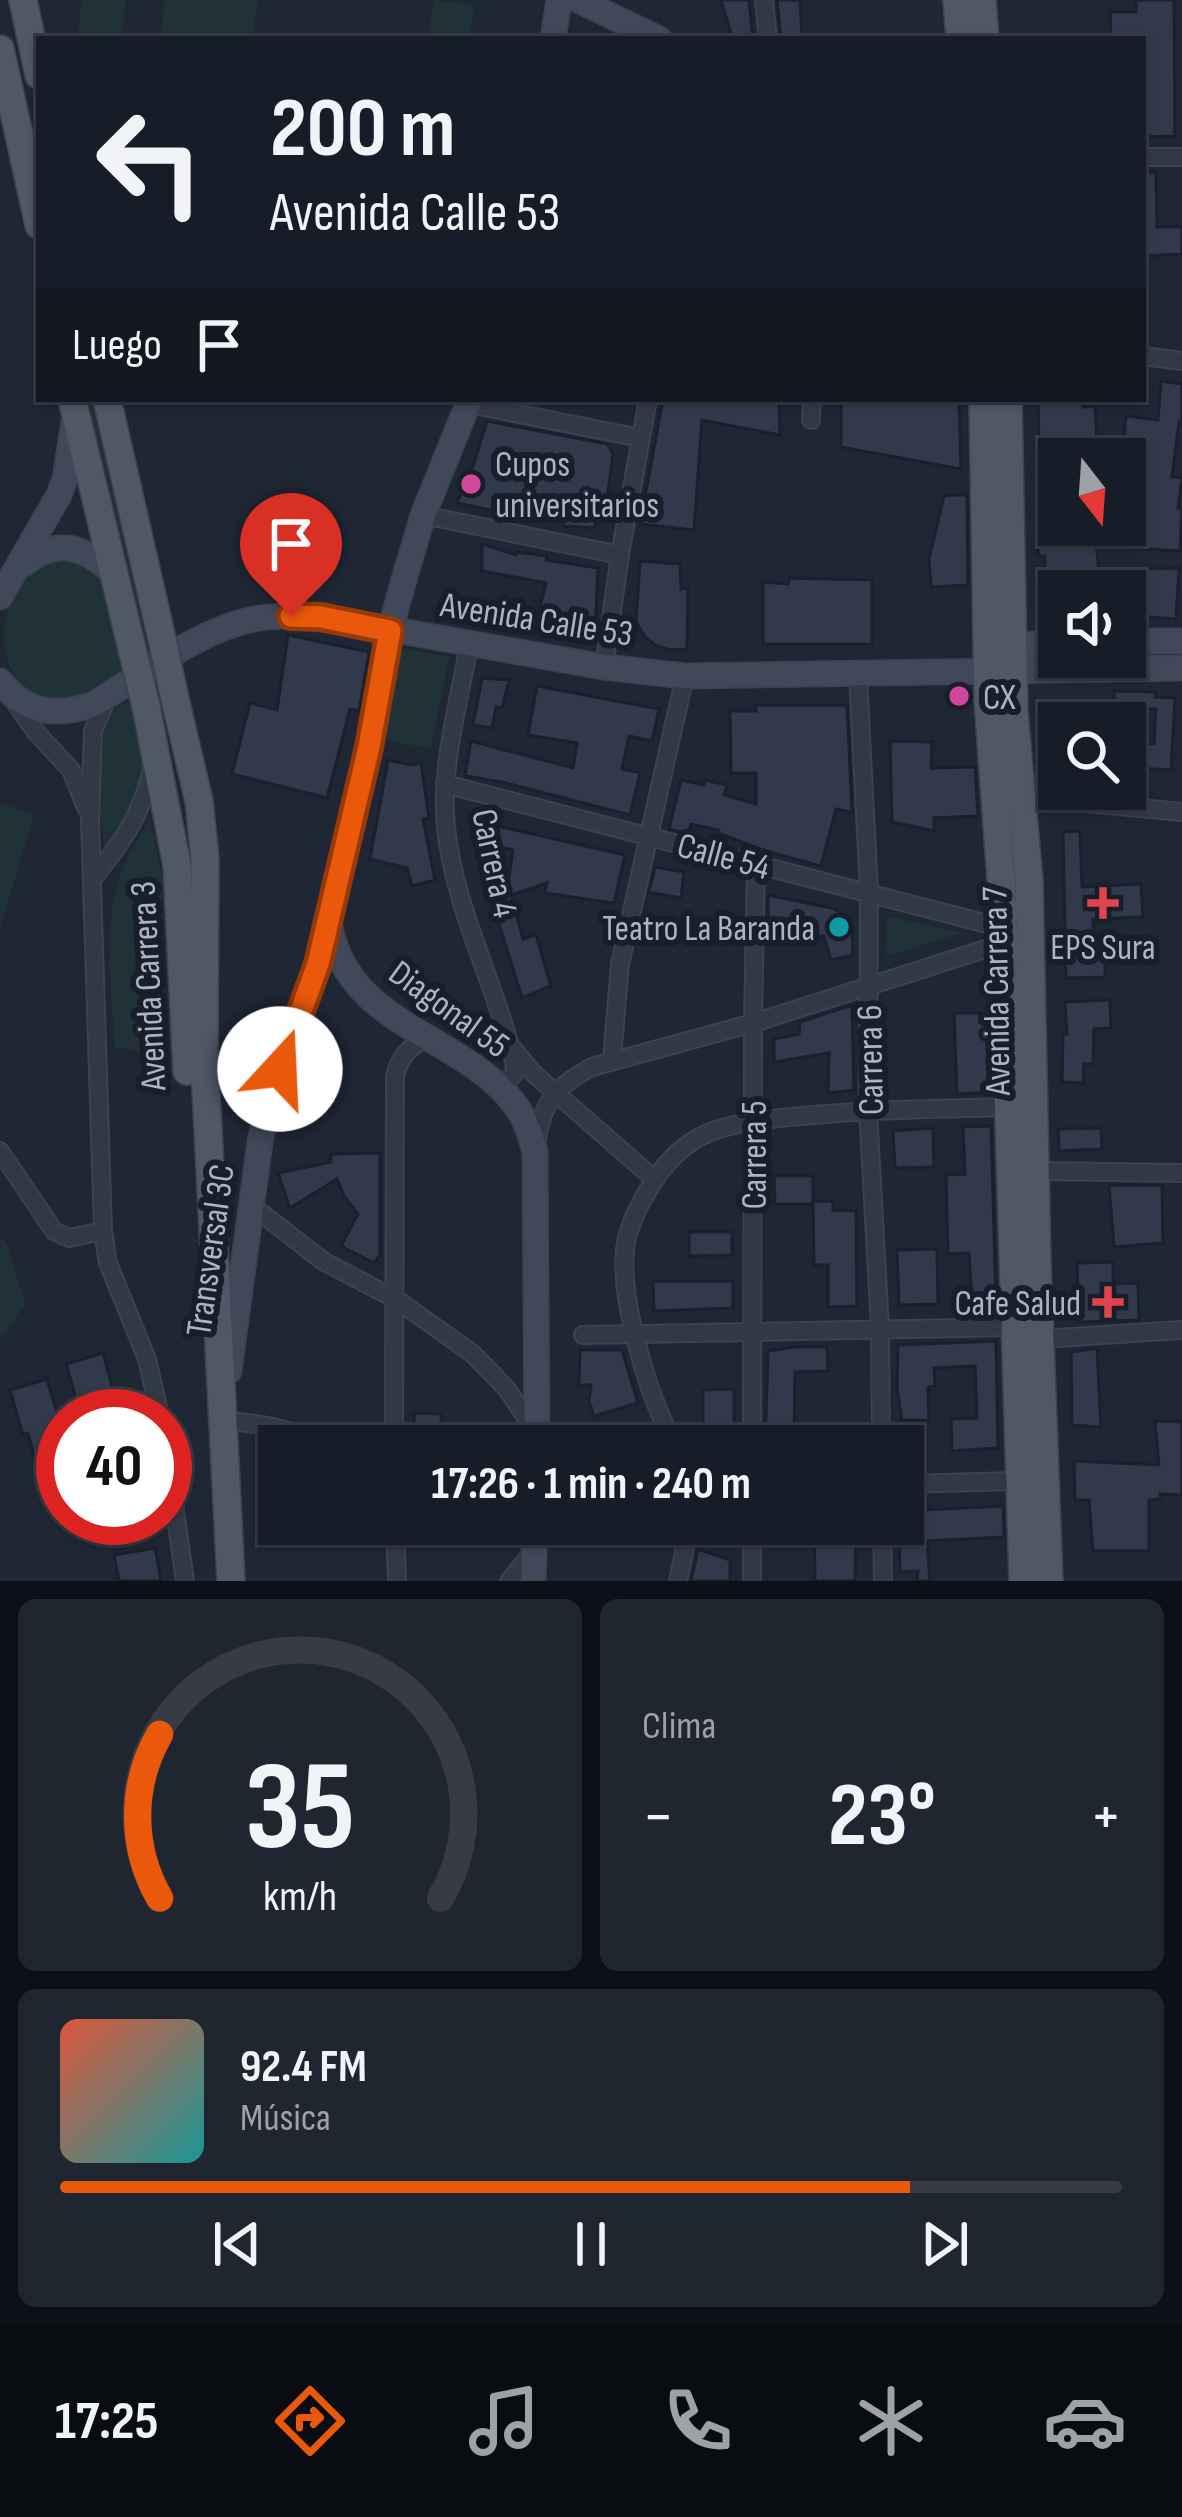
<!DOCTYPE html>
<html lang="es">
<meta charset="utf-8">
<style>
:root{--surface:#171d28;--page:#202630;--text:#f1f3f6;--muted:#9ea2a8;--line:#363b45;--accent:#ea580c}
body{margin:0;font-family:"Sofia Sans Condensed",sans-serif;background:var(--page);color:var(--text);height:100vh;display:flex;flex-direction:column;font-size:45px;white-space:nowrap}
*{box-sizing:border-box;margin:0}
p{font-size:39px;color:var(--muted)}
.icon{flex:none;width:66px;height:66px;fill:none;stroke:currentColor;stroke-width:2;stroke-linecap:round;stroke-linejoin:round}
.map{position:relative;height:1581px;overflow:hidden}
.details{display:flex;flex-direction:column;gap:18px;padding:18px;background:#0d1016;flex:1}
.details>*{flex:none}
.banner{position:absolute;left:36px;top:36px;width:1110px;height:366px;border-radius:0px;box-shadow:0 3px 9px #0004,0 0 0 3px var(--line);background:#171d28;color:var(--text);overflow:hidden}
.needle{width:78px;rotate:163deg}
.controls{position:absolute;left:1038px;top:438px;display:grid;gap:24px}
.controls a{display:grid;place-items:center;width:108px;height:108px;border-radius:0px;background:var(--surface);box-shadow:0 3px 9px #0004,0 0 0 3px var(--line);font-size:60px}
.speed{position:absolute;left:36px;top:1389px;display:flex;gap:24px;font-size:60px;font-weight:700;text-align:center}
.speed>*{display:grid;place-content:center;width:156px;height:156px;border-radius:50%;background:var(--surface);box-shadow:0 3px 9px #0004,0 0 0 3px var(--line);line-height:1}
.speed .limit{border:18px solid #d22;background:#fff;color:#111}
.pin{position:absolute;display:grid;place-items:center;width:102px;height:102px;color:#fff;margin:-123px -51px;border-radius:50% 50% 50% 0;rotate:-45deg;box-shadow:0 0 12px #0007}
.pin .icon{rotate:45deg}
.me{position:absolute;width:132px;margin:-66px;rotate:20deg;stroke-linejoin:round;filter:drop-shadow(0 0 9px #0008)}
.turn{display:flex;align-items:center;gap:42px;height:252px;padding:0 36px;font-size:54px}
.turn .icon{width:156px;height:156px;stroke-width:2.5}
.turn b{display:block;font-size:84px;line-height:102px}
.then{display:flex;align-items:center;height:114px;padding:0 36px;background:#0003;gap:24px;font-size:45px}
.big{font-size:90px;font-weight:700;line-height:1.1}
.details .widget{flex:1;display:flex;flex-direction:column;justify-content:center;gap:18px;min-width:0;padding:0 42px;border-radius:18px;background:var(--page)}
.details .dial{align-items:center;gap:0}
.dial svg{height:312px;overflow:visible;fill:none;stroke:var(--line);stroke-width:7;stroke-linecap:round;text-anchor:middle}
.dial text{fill:var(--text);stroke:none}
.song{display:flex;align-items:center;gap:36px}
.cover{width:144px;height:144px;border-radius:18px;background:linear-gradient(135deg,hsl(10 70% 55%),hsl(180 70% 35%))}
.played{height:12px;border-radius:6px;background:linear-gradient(90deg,var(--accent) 80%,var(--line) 80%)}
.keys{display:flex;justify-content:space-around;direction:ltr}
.heat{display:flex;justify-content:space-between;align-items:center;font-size:66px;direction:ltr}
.details .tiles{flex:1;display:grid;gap:18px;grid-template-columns:1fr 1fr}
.widget:last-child{grid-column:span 2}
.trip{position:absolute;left:258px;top:1425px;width:666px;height:120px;border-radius:0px;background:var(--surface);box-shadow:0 3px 9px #0004,0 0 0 3px var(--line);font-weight:700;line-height:120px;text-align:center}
.dock{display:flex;height:192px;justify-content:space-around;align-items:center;background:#090c10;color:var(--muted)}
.dock .icon{width:84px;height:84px}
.dock .selected{color:var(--accent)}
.dock b{font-size:54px;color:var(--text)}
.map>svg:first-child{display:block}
.green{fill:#213236}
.building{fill:#313a4c;stroke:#1a202c;stroke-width:3}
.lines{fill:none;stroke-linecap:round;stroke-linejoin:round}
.street-casing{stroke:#3c424f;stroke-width:20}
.secondary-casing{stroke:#3c424f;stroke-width:27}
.primary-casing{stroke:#3c424f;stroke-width:30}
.street{stroke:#323946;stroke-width:16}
.secondary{stroke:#404859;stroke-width:24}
.primary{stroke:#505866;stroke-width:27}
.primary-bridge-casing{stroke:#3c424f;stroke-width:30;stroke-linecap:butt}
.primary-bridge{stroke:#505866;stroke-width:27}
.route-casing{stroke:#983908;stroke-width:30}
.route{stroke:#ea580c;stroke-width:21}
.hotel-dot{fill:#d1479c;stroke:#181e2a;stroke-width:4.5}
.health-dot{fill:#e0444e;stroke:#181e2a;stroke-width:4.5}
.culture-dot{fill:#0f9aa8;stroke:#181e2a;stroke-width:4.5}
.labels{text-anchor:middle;stroke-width:12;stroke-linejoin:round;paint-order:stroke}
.poi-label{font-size:36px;fill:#acb3c3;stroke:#181e2a;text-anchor:start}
.street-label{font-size:36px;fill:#acb3c3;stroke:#181e2a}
</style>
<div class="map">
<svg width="1182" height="1581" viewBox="0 0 1182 1581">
<rect width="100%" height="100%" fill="#1f2735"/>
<g class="green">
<path d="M82 0H126L121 39H77Z"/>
<path d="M165 0H258L252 39H160Z"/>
<path d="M434 0 474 5 469 39H428Z"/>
<path d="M83 399H96L154 651 144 655Z"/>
<path d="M79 558 95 568 106 588 125 671C102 685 75 702 46 697 33 695 23 689 15 678 0 648 0 623 17 592 25 579 37 568 51 561 59 558 70 559 79 558Z"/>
<path d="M399 648 449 657 431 749 383 739Z"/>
<path d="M130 700C139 733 152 772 136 805 127 822 115 839 105 855 102 819 87 749 107 718 113 710 121 705 130 700Z"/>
<path d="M0 803 34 814 0 929Z"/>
<path d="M150 818 162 876V946L157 1053 115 1047C111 988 101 925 123 868 129 851 141 835 150 818Z"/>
<path d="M887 916 962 933 886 956Z"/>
<path d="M0 1239 5 1241 8 1247 25 1304 0 1339Z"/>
</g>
<g class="building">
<path d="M721 0H749L753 39 732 37Z"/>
<path d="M777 0H800L802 39H781Z"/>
<path d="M1136 0H1174L1175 136 1143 137V39H1111L1110 12H1136Z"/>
<path d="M1156 172 1157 227H1182V254L1143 256V173Z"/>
<path d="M1161 381 1182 384V423L1179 422 1172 477 1182 478 1178 508 1182 509 1180 551 1119 547 1120 525H1125V459H1122L1126 416 1158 420Z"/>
<path d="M663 399H779L780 435 702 420 694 530 640 524Z"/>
<path d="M841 399H959L961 469 841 447Z"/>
<path d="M1038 399H1083V407L1095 406 1098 459H1059V490L1040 486Z"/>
<path d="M487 421 607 444 610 448 613 454 608 492 611 493 594 528 563 526 564 521 518 516 519 511 490 510 457 503 473 466Z"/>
<path d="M1059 490V525H1095L1100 591H1087V587L1059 588V618H1044L1045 556H1038L1040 491Z"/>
<path d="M956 495H967L968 585 931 587 929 559 944 496Z"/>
<path d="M482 544 516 555V552L547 556 546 560 598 568 595 634 535 625 546 583 482 571Z"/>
<path d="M640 561 680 564 681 589 688 588 687 649 669 650 655 645 645 637 636 622Z"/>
<path d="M1179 568 1176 619 1125 615V581H1142L1143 569Z"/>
<path d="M789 578 872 580V644H763V582L788 584Z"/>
<path d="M288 635 369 652 359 711 350 709 327 798 232 774 250 703 277 710Z"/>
<path d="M482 678 509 680 502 708 496 707 492 728 473 725Z"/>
<path d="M537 686 659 709 652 741 629 736 622 769 640 773 630 815 502 782 465 776 471 741 573 768 577 743 528 735Z"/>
<path d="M1114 691 1156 692 1155 697 1175 698 1171 770 1137 768 1136 795 1125 794V744H1154L1156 709 1114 708Z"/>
<path d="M756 705H847L852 812 836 809 821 866 766 851 718 833 719 830 691 824 688 834 669 829 681 780 704 785 705 780 727 785 724 795 756 804V773H731L730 711H756Z"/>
<path d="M890 741 932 742 931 768 975 767 978 816 934 818V831L892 822Z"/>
<path d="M388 760 411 765 421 763 429 818 423 819 435 880 412 886 407 868 370 859Z"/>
<path d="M475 821 625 855 614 903 545 893 547 883 511 895 523 939 536 935 551 986 522 998 487 885 509 877 513 850 470 839Z"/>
<path d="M1080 831 1082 887 1141 884 1143 917 1093 919 1094 943 1105 942V977L1066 978 1063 832Z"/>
<path d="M655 867 684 872 681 898 649 892Z"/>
<path d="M768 895 831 908 852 918 853 955 831 960 824 936 768 938Z"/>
<path d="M1110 1000 1111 1028 1094 1029 1093 1064H1084L1083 1083 1062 1082 1063 1034H1067L1065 1002Z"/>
<path d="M852 1005 854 1090 828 1093 829 1053 774 1062V1039L799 1034 800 1022Z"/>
<path d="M954 1013H988L990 1092 957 1094Z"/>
<path d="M991 1126 996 1300 972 1302 969 1253 948 1254 946 1175 965 1174 963 1127Z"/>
<path d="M933 1128 934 1167 895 1168 893 1131Z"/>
<path d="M1101 1128 1102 1149 1059 1151 1058 1129Z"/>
<path d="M380 1153V1255L374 1263 341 1246 358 1214 344 1196 337 1179 290 1208 278 1173 331 1162V1154Z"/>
<path d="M774 1176H813V1204H775Z"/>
<path d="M1109 1185H1162L1163 1243 1114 1247Z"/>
<path d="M813 1201H833V1210L856 1211 857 1306 828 1307V1265H814Z"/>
<path d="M689 1232H732V1255L689 1256Z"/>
<path d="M937 1249 938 1304 899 1305 897 1250Z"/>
<path d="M1113 1262V1284L1138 1283 1139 1320 1079 1322 1077 1263Z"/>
<path d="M653 1281H733V1308L654 1311Z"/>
<path d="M996 1341 998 1448 952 1451 951 1419 977 1418 975 1366 934 1368 935 1386 928 1387 929 1420H902L897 1388 898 1345Z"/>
<path d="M794 1347H827L828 1371 795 1372 794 1446H765L768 1351Z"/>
<path d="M1097 1348 1101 1427 1072 1425 1071 1352Z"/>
<path d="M580 1350H622L638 1403 594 1416 589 1401 591 1385H579Z"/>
<path d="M103 1353 119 1411 100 1416H81L66 1364Z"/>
<path d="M47 1379 63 1433V1490L44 1495 28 1433 23 1435 10 1390Z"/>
<path d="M734 1389V1446H697L690 1432 703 1429V1390Z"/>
<path d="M414 1413 441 1414 442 1446H415Z"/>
<path d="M1155 1421 1182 1422V1495L1160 1494 1161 1499 1149 1500V1551H1093L1089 1500H1075L1074 1461 1159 1465Z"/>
<path d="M1003 1506 1004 1537 927 1541 930 1581H917L918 1571 900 1572 899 1524H903V1511Z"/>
<path d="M814 1524H856L855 1581H815Z"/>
<path d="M155 1548 161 1581H119L114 1555Z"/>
<path d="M698 1549 730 1560V1581H691Z"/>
</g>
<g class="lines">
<g class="street-casing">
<g id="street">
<path d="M764 0 768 39"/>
<path d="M1143 157H1182"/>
<path d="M1143 356 1182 361"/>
<path d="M469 404 640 438"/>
<path d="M811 420 812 399"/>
<path d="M423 515 620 555"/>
<path d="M469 644C459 704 440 766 446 827 454 909 497 986 515 1066L514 1074 500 1088"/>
<path d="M604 667 620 555 648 399"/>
<path d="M858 675 869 892 868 1110 880 1328 881 1446"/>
<path d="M11 696 35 731 71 770 86 808"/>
<path d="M108 696 93 731 90 820 103 1231 108 1263 147 1359 160 1416"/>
<path d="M445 784 1003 928"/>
<path d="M1023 797 1182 812"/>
<path d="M94 877C124 840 142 814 153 766"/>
<path d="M514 1050 534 1074 654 1179"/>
<path d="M612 1059 620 964 685 676"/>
<path d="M536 1145C542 1103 554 1087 592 1067L753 1023 1004 943"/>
<path d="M0 1151 54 1231 69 1238 103 1231"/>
<path d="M1035 1171 1182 1173"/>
<path d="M251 1205 323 1261 397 1300 473 1354 506 1388 536 1432"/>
<path d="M583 1335 1014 1327"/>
<path d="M1041 1339 1182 1330"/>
<path d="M222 1421C261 1422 294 1430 330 1446"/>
<path d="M165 1440 185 1581"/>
<path d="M394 1446 395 1077C399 1057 408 1049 425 1038"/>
<path d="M675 1446C649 1397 617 1297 626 1242 630 1223 638 1208 647 1192 663 1164 683 1142 713 1131 745 1120 781 1118 813 1115 878 1109 942 1109 1007 1107"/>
<path d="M752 1446 753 1023 756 864"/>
<path d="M903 1484 1021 1481"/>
<path d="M395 1524 397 1581"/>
<path d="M882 1524 883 1581"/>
<path d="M509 1581 534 1551"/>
<path d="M678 1581 690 1524"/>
<path d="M752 1581V1524"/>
</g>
</g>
<g class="secondary-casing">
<g id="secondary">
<path d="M578 0 659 39"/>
<path d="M553 39 559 0"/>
<path d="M22 565C57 538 82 544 114 574"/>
<path d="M0 597 59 495 65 479 75 415"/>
<path d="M1125 641H1182"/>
<path d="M995 657 1033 644 1059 643"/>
<path d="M0 681C25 714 57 717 94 704 144 674 196 631 254 619 276 615 299 616 321 617L604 667 685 676 1182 668"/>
<path d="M330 927C349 1026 459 1034 513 1102 525 1116 530 1134 535 1152L537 1446"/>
<path d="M229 1371 260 1142 269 1101 318 964 369 747 390 631 401 590 423 515 470 399"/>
<path d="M533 1581 535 1524"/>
</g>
</g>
<g class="primary-casing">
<g id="primary">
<path d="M23 0 39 75"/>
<path d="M957 0 960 39"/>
<path d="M982 0 985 39"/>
<path d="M0 49 39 225"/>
<path d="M72 399 133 653"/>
<path d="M107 399 162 639"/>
<path d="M983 399 988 700 1002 893 1023 1581"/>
<path d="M1008 399 1014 711 1029 881 1037 1263 1049 1581"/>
<path d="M175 699 199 801 205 859 204 1051 231 1581"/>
<path d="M146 706 177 866 187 1071"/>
</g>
</g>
<use href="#street" class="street"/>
<use href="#secondary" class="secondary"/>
<use href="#primary" class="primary"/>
<g class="primary-bridge-casing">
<g id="primary-bridge">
<path d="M162 639 175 699"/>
<path d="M133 653 146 706"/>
</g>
</g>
<use href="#primary-bridge" class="primary-bridge"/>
</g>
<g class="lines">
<g class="route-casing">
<path id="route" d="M280 1069 318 964 369 747 390 631 321 617 291 616"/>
</g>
<use href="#route" class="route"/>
</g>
<g class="hotel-dot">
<circle cx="471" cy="484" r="12"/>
<circle cx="959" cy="696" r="12"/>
</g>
<g class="health-dot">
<path d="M1097 885h12v12h12v12h-12v12h-12v-12h-12v-12h12z"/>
<path d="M1102 1284h12v12h12v12h-12v12h-12v-12h-12v-12h12z"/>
</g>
<circle class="culture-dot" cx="839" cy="927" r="12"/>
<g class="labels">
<g class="poi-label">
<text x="495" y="476">Cupos<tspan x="495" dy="41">universitarios</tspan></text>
<text x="983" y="709">CX</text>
<text x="815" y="940" text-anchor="end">Teatro La Baranda</text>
<text x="1103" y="959" text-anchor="middle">EPS Sura</text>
<text x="1081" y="1315" text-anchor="end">Cafe Salud</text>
</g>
<g class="street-label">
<text transform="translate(537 618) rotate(9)" y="13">Avenida Calle 53</text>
<text transform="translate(724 855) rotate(15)" y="13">Calle 54</text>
<text transform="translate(496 863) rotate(78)" y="13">Carrera 4</text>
<text transform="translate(147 986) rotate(-93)" y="13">Avenida Carrera 3</text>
<text transform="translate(995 991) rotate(-91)" y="13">Avenida Carrera 7</text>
<text transform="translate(450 1008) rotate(36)" y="13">Diagonal 55</text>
<text transform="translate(869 1060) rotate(-91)" y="13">Carrera 6</text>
<text transform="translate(753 1155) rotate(-90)" y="13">Carrera 5</text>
<text transform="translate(209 1250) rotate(-82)" y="13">Transversal 3C</text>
</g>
</g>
</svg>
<div class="controls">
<a><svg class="needle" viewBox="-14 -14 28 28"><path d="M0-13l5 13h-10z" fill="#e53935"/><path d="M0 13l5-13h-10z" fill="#9ea2a8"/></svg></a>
<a><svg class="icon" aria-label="sound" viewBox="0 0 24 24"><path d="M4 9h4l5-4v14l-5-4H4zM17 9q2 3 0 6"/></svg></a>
<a><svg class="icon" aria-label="search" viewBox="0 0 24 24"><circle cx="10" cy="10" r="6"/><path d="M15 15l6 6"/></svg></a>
</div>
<div class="speed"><div class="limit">40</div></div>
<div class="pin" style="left:291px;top:616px;background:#d93025"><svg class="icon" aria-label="arrive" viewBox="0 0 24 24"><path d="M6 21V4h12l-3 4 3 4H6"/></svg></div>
<svg class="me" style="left:280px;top:1069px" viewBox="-20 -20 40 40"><circle r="19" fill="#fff"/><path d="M0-13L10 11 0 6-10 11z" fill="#ea580c"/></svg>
<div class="trip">17:26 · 1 min · 240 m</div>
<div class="banner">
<div class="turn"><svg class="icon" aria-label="left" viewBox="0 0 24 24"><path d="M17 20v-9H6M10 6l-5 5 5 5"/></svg><div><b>200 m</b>Avenida Calle 53</div></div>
<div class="then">Luego<svg class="icon" aria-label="arrive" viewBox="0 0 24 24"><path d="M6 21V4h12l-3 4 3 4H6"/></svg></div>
</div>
</div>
<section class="details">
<div class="tiles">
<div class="widget dial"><svg viewBox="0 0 100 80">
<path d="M14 69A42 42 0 1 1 86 69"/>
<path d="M14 69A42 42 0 0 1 14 27" stroke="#ea580c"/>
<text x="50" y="56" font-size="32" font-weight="700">35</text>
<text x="50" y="72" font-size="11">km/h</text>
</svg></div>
<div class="widget"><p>Clima</p>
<div class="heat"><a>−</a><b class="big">23°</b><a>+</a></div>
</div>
<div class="widget">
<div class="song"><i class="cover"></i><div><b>92.4 FM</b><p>Música</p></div></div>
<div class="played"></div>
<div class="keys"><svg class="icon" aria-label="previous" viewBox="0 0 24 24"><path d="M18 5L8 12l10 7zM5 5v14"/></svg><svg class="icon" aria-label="pause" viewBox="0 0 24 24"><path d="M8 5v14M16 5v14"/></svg><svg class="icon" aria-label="next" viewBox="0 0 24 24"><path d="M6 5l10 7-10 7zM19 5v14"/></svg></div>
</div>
</div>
</section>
<nav class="dock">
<b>17:25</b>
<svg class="icon selected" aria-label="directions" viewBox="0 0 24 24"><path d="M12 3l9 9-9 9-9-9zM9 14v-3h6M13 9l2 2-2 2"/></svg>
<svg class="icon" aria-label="music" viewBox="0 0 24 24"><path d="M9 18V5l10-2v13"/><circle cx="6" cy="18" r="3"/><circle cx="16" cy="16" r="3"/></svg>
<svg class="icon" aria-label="phone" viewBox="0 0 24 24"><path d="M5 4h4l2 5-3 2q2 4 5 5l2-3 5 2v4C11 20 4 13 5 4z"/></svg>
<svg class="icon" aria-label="climate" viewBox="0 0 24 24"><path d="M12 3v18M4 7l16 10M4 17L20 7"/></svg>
<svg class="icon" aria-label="car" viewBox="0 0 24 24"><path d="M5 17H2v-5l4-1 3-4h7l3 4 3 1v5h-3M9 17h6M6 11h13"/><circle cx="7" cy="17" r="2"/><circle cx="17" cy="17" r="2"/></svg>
</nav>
